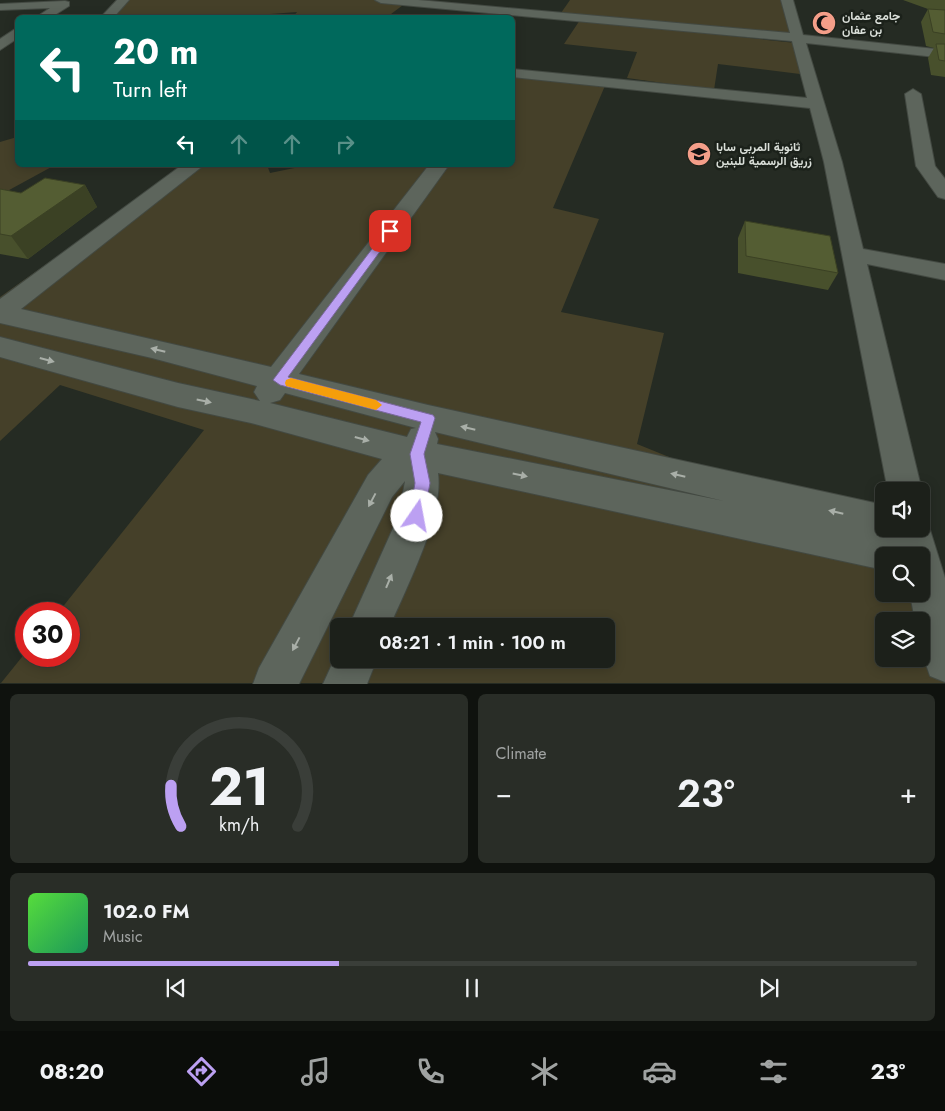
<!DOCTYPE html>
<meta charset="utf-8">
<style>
:root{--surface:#1c201a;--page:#292d27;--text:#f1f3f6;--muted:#a0a3a2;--line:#3a3e39;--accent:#bca0f2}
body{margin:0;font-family:Jost,Vazirmatn,sans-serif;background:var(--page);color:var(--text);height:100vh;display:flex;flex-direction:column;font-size:19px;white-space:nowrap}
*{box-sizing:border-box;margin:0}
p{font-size:16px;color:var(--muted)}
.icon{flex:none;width:28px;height:28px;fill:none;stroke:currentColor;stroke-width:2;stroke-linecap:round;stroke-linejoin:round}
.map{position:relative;height:684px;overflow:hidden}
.side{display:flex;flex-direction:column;gap:10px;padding:10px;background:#0f120e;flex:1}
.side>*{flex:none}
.hud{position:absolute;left:15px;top:15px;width:500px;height:152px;border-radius:8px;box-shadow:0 2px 12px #0003,0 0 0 1px var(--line);background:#00695c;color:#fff;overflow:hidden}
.fabs{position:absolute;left:875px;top:482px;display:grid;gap:10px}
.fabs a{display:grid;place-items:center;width:55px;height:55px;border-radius:8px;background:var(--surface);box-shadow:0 2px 12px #0003,0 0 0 1px var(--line);font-size:25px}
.speed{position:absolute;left:15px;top:602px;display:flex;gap:10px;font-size:25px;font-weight:700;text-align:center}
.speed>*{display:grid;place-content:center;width:65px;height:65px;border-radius:50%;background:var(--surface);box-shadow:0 2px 12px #0003,0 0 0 1px var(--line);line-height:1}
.speed .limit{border:8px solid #d22;background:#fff;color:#111}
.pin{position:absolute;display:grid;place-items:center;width:42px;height:42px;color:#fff;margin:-21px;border-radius:10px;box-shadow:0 2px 8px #0006}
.me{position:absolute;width:55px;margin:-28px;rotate:12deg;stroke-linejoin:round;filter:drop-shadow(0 0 4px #0008)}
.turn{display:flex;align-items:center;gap:18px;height:105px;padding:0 15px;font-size:22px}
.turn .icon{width:65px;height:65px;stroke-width:2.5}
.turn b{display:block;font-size:35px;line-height:42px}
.lanes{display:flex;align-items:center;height:48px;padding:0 15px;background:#0003;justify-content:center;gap:25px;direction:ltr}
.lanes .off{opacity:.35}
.big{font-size:38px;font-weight:600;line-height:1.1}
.side .card{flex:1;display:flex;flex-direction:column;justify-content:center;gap:8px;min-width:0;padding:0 18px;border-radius:8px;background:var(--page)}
.side .dial{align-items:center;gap:0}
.dial svg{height:130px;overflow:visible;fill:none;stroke:var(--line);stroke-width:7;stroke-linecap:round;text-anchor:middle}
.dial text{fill:var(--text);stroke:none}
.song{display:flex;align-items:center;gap:15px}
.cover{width:60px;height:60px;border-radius:8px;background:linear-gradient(135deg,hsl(110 70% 55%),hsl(150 70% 35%))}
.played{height:5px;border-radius:2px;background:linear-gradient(90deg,var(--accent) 35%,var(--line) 35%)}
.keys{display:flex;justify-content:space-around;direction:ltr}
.heat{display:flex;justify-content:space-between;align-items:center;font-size:28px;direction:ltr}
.side .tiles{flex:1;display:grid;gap:10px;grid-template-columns:1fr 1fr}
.card:last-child{grid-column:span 2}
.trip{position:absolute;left:330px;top:618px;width:285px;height:50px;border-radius:8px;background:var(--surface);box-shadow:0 2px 12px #0003,0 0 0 1px var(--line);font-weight:600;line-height:50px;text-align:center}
.menu{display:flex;height:80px;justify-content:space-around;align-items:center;background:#0b0d0a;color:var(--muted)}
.menu .icon{width:35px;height:35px}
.menu .selected{color:var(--accent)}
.menu b{font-size:22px;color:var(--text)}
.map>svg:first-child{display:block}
.green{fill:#454029;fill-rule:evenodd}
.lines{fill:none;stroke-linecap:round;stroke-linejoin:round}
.minor-casing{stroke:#434942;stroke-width:2}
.minor{fill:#5d655c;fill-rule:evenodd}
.wall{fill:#48502c}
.shaded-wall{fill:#3b4124}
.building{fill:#545d33;stroke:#3b4124}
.oneway{fill:#a9afa8}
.route{fill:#bca0f2;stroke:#7a689d}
.slow{fill:#f59e0b}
.labels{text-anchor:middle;stroke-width:5;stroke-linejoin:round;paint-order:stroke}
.far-poi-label{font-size:12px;font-weight:bold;fill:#dbe0da;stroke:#1b211a;text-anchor:start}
</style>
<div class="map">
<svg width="945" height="684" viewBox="0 0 945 684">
<rect width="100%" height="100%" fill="#252b23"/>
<g class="green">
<path d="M121 0H416L407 2 387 17H293L297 12 215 18H110Z"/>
<path d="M570 0H792L801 38 561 13Z"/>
<path d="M580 20 796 43 800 74 718 64 714 90 627 78 637 52 564 44Z"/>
<path d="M513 70 607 81 553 208 599 219 561 312 664 333 637 444 913 556H884V594H921L945 636V683H1L26 652V656H69V614H57L204 430 60 385 0 441V297L186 165H267L270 173 309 165H512ZM884 621H921V659H884ZM339 626H606V659H339Z"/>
<path d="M17 137 18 165H55L0 195V142Z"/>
</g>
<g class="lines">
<g class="minor-casing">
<g id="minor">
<path d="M117 0H129L113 18H100Z"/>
<path d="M375 0H418L790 33 781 0H793L803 35 945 50V58L806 43 842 162 863 249 945 264V280L867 264 922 491 921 493V491H888L824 162 810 108 512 77V69L807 98 792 41 381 3Z"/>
<path d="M65 1 69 2V6L50 18H35L50 8 0 10V4Z"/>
<path d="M18 27V38L0 50V39Z"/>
<path d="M913 89 921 94 935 166 945 179V199L938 197 916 166 905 94Z"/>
<path d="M182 165H204L21 309 271 367 429 165H449L299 374 428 405 884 505V529H921V515L926 517 945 578V682L930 676 921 650V621H915L910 594H921V556H884V570L438 473C444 515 407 586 390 626H349L399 515 405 481 392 497 299 684H253L259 668 368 475 382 459 251 423 178 407 0 357V337L178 383 260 401 254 392 257 386 152 358 0 323V299ZM285 393 416 428 411 429 407 437 270 403 280 400ZM435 432 724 501 437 444 438 439Z"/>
<path d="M339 649V659H377L367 684H323Z"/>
</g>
</g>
<use href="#minor" class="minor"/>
</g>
<g class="wall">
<path d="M903 0H945V77L931 75 928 58 934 48 926 46 921 22 928 9Z"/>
<path d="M85 185 97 207 28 259 0 254V189L21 193Z"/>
<path d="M745 221 838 273 828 290 738 273V238Z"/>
</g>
<path class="shaded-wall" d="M85 185 97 207 28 259 11 236Z"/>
<g class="building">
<path d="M928 9 945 10V34L933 32Z"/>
<path d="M936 44H945V61L939 60Z"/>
<path d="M45 178 85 185 11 236 0 234V189L21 193Z"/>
<path d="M745 221 830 236 838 273 746 256Z"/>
</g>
<defs><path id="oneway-solid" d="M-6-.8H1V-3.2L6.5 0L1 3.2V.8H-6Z" transform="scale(1.25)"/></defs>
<g class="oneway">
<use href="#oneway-solid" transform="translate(158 350) rotate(-166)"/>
<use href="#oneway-solid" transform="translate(47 360) rotate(15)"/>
<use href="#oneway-solid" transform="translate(204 401) rotate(12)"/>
<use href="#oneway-solid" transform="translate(468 428) rotate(-167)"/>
<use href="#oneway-solid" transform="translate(362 439) rotate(15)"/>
<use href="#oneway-solid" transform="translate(520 475) rotate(12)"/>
<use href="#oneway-solid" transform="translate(678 475) rotate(-167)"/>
<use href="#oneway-solid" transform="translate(372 500) rotate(118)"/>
<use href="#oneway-solid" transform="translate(836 512) rotate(-167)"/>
<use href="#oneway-solid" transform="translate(389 581) rotate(-67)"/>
<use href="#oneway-solid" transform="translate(296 644) rotate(118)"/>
</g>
<path class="route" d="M387 229 395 231 288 377 433 415 435 418 424 454 430 483 424 516 422 521 417 523 412 521 409 516 415 483 410 454 421 422 280 385 273 380Z"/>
<path class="slow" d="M291 378 376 400 382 405 376 410 286 386 285 383 286 380Z"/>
<defs>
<g id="mosque-disc" transform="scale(1.25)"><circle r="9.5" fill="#f49e89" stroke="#1b211a"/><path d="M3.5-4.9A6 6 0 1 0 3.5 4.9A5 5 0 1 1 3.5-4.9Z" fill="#111"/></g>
<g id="school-disc" transform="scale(1.25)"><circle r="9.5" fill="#f49e89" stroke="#1b211a"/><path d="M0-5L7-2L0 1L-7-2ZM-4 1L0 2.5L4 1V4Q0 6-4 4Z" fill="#111"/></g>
</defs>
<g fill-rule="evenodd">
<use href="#mosque-disc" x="824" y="23"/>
<use href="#school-disc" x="699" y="154"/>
</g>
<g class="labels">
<g class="far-poi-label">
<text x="842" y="20">جامع عثمان<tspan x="842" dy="14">بن عفان</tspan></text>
<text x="716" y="151">ثانوية المربي سابا<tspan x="716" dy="14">زريق الرسمية للبنين</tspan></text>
</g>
</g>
</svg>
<div class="fabs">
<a><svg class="icon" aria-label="sound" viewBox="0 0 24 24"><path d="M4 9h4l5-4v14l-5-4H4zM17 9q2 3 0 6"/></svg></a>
<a><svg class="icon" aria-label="search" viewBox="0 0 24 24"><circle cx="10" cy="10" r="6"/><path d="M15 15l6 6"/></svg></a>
<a><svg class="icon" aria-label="layers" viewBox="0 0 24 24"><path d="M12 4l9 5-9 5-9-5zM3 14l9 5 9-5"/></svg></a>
</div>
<div class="speed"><div class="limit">30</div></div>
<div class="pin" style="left:390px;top:231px;background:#d93025"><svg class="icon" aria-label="arrive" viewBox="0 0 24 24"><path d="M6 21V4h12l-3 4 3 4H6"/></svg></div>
<svg class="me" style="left:417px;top:516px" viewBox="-20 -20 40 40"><circle r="19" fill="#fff"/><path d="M0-13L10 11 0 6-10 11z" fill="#bca0f2"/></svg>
<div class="trip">08:21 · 1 min · 100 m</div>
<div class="hud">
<div class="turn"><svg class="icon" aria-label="left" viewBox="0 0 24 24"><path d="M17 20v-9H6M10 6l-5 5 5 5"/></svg><div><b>20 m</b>Turn left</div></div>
<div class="lanes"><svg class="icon" aria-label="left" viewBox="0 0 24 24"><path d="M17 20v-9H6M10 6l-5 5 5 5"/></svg><svg class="icon off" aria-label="ahead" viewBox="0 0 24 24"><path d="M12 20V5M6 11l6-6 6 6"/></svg><svg class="icon off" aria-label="ahead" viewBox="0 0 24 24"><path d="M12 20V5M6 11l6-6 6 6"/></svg><svg class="icon off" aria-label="right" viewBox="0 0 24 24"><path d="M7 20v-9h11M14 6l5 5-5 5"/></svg></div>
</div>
</div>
<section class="side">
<div class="tiles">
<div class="card dial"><svg viewBox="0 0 100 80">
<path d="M14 69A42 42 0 1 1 86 69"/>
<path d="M14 69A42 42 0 0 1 8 44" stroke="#bca0f2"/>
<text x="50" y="56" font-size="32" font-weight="700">21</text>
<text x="50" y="72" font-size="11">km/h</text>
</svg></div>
<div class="card"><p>Climate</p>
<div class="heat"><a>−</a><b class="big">23°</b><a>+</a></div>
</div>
<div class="card">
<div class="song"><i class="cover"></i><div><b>102.0 FM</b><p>Music</p></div></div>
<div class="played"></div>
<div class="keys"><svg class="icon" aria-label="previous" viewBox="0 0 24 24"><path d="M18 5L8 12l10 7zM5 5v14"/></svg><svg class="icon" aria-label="pause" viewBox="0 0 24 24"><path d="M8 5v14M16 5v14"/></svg><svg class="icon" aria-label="next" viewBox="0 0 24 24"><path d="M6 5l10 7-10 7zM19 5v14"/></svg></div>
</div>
</div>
</section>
<nav class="menu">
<b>08:20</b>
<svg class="icon selected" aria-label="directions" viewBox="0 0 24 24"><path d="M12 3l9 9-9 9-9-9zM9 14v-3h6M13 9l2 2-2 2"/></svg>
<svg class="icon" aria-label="music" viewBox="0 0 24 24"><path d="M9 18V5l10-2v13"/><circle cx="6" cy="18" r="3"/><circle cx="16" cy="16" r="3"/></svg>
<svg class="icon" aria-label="phone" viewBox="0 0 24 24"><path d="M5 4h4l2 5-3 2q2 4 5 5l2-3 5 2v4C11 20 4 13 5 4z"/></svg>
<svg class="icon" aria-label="climate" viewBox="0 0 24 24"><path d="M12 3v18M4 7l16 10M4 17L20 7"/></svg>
<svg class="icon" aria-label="car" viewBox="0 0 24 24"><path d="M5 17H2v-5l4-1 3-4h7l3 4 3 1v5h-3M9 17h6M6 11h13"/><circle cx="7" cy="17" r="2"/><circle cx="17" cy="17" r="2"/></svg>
<svg class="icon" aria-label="filters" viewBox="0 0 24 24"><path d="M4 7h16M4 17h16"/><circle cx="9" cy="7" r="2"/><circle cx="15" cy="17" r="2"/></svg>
<b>23°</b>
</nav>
